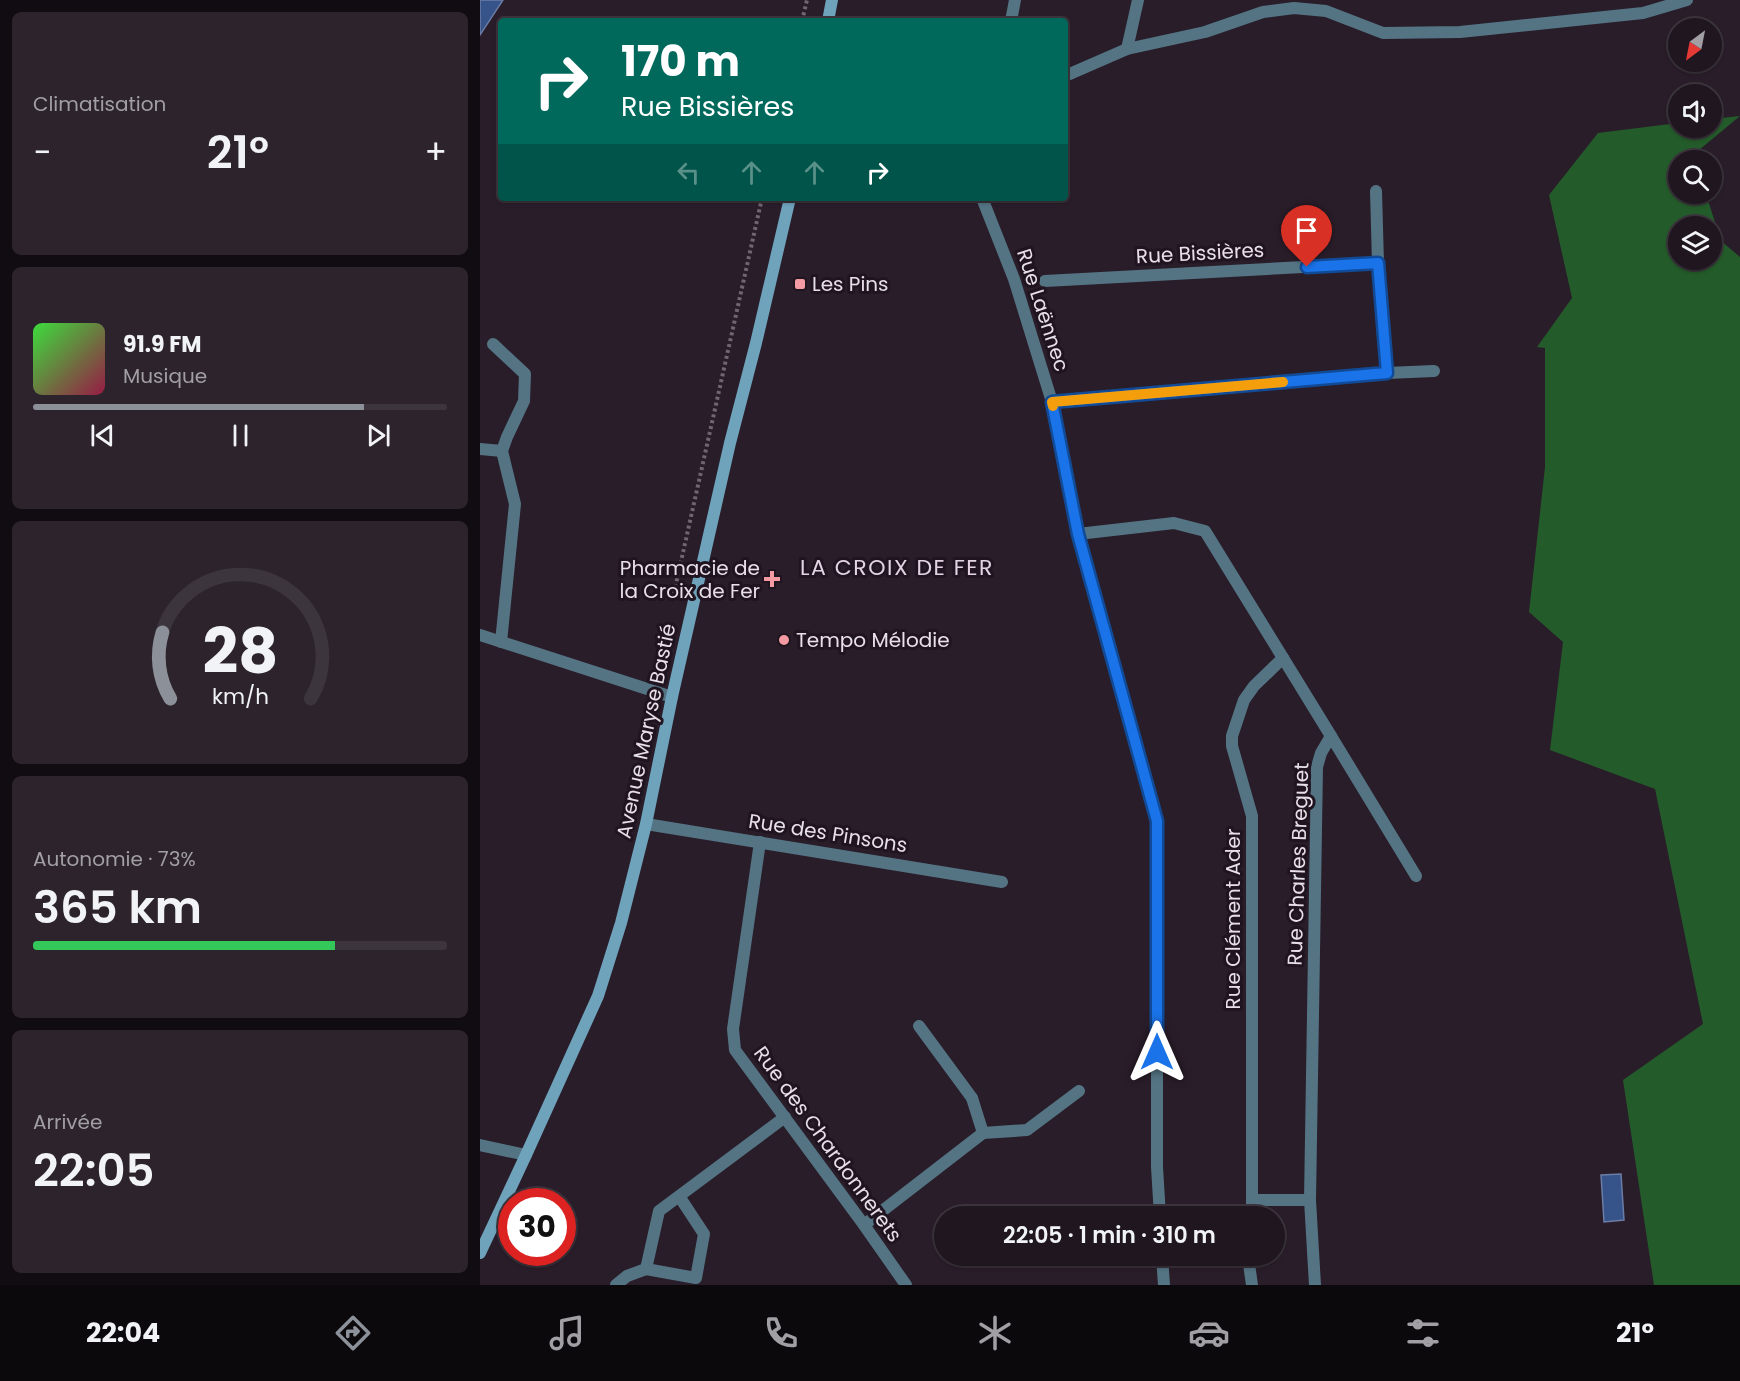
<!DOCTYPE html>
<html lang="fr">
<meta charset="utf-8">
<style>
:root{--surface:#1f161f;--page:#2c232c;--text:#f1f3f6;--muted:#a19fa4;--line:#3c353d;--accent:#8c9099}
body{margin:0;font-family:Poppins,sans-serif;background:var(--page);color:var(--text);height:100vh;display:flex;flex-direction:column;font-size:22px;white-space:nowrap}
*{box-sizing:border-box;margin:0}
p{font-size:20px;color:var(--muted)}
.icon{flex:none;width:33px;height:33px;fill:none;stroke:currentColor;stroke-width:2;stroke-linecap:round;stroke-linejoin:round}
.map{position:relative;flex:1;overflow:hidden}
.panel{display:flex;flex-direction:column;gap:12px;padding:12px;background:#110c11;width:480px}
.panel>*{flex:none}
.top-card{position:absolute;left:18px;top:18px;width:570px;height:183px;border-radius:6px;box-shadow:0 2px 4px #0004,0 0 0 2px var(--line);background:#00695c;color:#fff;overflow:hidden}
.needle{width:39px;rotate:212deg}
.buttons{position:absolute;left:1188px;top:18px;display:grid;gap:12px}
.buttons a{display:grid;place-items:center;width:54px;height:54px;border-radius:50%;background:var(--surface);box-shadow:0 2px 4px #0004,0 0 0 2px var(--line);font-size:30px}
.speed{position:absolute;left:18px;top:1188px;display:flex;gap:12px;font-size:30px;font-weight:700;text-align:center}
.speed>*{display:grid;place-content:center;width:78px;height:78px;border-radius:50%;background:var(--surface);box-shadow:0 2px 4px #0004,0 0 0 2px var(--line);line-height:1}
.speed .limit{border:9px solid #d22;background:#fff;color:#111}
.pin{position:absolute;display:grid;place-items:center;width:51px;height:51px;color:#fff;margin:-62px -26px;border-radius:50% 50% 50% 0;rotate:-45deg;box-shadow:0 0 6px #0007}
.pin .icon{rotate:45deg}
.me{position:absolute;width:66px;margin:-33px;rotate:0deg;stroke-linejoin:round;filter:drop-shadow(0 0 4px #0008)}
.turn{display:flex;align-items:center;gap:21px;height:126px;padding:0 24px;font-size:27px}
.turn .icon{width:78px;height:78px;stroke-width:2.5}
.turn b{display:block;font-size:42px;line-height:51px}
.lanes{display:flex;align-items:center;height:57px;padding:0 24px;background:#0003;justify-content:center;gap:30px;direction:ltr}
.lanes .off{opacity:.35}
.big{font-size:45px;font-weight:600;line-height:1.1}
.panel .tile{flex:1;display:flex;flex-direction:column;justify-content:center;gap:9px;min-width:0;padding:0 21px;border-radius:9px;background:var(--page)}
.panel .dial{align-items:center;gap:0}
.dial svg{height:156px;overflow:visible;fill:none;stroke:var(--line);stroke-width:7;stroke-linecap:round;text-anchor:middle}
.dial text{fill:var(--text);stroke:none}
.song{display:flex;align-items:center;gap:18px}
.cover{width:72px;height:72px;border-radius:9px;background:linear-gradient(135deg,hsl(120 70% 55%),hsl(340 70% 35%))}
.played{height:6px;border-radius:3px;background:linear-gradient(90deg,var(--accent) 80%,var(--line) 80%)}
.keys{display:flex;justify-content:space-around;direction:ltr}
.heat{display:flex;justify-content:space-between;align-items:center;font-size:33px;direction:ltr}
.charge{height:9px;border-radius:4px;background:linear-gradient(90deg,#34c759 73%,var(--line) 0)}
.trip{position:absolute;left:454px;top:1206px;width:351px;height:60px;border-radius:30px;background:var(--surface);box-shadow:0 2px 4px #0004,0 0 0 2px var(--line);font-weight:600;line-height:60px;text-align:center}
.dock{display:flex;height:96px;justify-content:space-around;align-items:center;background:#0c090c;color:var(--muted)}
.dock .icon{width:42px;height:42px}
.dock .selected{color:var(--accent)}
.dock b{font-size:27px;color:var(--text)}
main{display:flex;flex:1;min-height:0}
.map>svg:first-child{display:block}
.forest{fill:#245b2a;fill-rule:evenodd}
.water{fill:#36538a;stroke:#6b7da6;stroke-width:1.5}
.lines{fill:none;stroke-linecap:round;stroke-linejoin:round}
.path{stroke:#706570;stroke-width:4;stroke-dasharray:3 3;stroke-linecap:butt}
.lane{stroke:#547484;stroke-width:12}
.street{stroke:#547484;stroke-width:12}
.secondary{stroke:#6fa3bc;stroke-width:12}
.route-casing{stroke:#114b97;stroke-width:15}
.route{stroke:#1a73e8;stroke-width:10}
.slow{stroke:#f59e0b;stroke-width:10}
.poi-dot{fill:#f49aa3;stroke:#1f1420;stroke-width:2}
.labels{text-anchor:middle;stroke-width:6;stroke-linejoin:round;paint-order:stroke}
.street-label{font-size:20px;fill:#e8e0e9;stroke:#1f1420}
.poi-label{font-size:20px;fill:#e8e0e9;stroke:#1f1420;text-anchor:start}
.quarter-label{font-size:22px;letter-spacing:1.5px;fill:#e3d3e3;stroke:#1f1420}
</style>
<main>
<section class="panel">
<div class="tile"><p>Climatisation</p>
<div class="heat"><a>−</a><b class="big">21°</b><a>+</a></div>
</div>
<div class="tile">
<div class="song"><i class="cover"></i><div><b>91.9 FM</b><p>Musique</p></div></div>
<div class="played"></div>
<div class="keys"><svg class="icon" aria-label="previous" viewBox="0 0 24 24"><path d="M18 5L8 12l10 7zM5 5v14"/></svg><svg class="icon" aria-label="pause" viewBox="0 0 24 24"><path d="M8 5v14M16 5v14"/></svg><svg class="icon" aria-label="next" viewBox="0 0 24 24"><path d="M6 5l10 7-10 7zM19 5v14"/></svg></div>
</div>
<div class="tile dial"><svg viewBox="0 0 100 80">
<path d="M14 69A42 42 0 1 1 86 69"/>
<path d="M14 69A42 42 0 0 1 10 35" stroke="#8c9099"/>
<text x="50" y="56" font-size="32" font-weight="700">28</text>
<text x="50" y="72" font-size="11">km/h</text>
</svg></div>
<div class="tile"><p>Autonomie · 73%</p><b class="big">365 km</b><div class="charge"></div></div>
<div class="tile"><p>Arrivée</p><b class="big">22:05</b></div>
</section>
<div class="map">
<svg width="1260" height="1285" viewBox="0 0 1260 1285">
<rect width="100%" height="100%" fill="#291d29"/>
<path class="forest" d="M1260 116 1213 155 1215 160H1198V194H1226L1241 241 1260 257V1285H1174L1143 1080 1223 1024 1175 789 1070 750 1083 642 1049 612 1065 467V348L1057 347 1092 298 1069 195 1118 133 1198 123V128H1232V119ZM1198 226H1232V260H1198Z"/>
<g class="water">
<path d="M0 0H23L0 35Z"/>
<path d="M1141 1174 1144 1220 1124 1222 1121 1175Z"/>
</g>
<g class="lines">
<g class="path">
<path d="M322 21 327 0"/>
<path d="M194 593 282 198"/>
</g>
<g class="lane">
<path d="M0 449 22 451"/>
<path d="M439 1026 492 1098"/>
<path d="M503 1133 547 1130 599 1091"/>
<path d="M136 1285 147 1276 166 1269"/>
</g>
<g class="street">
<path d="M531 21 535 0"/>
<path d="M647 49 658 0"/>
<path d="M585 76 647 49 725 32 783 12 814 8 846 11 903 33 980 32 1163 13 1207 0"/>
<path d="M896 191 898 263"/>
<path d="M502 198 534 279 572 402 598 534 677 821V1167L680 1216"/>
<path d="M565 281 898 263 907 373 572 402"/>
<path d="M13 344 45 374 44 401 27 437 22 451 35 504 21 642"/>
<path d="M907 373 954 371"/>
<path d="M598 534 694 523 725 531 851 736 841 753 837 767 830 1200H772"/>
<path d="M0 635 192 697"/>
<path d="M851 736 936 876"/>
<path d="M166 824 522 882"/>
<path d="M280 842 253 1029 255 1050 384 1225 426 1285"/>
<path d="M0 1145 46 1155"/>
<path d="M199 1196 224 1234 216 1278 166 1269 179 1211 305 1117"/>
<path d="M830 1200 835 1285"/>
<path d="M772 1216V816L752 746V736L764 700 774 686 803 658"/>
<path d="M384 1225 503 1133 492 1098"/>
<path d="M682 1256 684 1285"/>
<path d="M769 1256V1264L772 1285"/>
</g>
<g class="secondary">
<path d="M348 21 352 0"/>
<path d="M0 1253 46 1155 118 996 141 923 166 824 192 697 250 443 276 343 310 198"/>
</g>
</g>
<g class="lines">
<g class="route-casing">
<path id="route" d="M677 1052V821L598 534 572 402 907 373 898 263 827 267"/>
</g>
<use href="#route" class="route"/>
<path class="slow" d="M573 406 572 402 803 382"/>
</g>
<g class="poi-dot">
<rect x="314" y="278" width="12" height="12" rx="3"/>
<path d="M289 570h6v6h6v6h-6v6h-6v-6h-6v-6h6z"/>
<circle cx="304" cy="640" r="6"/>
</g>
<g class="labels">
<g class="street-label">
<text transform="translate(720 253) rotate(-3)" y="7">Rue Bissières</text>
<text transform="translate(563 310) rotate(72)" y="7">Rue Laënnec</text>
<text transform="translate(166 731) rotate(-78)" y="7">Avenue Maryse Bastié</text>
<text transform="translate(348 833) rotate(9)" y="7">Rue des Pinsons</text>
<text transform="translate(818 864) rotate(-88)" y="7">Rue Charles Breguet</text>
<text transform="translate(753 919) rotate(-90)" y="7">Rue Clément Ader</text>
<text transform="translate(348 1144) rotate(54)" y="7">Rue des Chardonnerets</text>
</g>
<g class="poi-label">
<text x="332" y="291">Les Pins</text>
<text x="280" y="575" text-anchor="end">Pharmacie de<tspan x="280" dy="23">la Croix de Fer</tspan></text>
<text x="316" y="647">Tempo Mélodie</text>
</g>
<g class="quarter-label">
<text x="417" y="575">LA CROIX DE FER</text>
</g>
</g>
</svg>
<div class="buttons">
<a><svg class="needle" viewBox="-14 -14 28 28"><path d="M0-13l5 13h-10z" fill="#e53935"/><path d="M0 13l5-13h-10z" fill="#a19fa4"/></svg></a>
<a><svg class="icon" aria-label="sound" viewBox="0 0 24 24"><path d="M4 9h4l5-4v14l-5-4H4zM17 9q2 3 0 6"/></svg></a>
<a><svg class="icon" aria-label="search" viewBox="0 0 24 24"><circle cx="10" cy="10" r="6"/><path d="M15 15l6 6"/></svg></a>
<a><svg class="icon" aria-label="layers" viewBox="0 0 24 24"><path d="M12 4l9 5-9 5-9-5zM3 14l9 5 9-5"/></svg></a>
</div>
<div class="speed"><div class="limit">30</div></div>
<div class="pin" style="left:827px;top:267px;background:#d93025"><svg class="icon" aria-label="arrive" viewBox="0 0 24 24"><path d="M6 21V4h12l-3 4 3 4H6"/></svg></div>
<svg class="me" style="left:677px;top:1052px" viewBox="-20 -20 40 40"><path d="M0-17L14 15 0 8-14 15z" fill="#1a73e8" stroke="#fff" stroke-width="4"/></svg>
<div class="trip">22:05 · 1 min · 310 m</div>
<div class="top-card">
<div class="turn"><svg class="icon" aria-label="right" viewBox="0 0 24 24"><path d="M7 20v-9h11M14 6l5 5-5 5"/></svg><div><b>170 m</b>Rue Bissières</div></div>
<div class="lanes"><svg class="icon off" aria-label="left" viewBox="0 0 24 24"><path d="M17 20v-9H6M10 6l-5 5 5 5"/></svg><svg class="icon off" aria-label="ahead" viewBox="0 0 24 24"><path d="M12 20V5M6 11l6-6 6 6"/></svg><svg class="icon off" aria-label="ahead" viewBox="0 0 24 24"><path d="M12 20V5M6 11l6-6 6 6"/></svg><svg class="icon" aria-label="right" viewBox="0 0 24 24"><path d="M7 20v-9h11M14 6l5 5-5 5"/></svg></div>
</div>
</div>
</main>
<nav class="dock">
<b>22:04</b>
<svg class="icon selected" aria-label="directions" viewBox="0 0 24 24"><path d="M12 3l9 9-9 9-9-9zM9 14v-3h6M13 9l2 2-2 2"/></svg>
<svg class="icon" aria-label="music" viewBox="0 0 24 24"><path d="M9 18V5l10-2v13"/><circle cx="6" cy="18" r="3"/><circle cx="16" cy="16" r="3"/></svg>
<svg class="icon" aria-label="phone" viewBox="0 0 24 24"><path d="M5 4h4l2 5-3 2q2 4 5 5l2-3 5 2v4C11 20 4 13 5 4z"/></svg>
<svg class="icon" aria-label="climate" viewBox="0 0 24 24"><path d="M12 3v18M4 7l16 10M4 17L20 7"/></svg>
<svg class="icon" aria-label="car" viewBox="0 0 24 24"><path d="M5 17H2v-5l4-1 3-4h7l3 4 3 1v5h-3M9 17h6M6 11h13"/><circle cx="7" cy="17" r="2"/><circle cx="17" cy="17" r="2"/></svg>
<svg class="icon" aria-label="filters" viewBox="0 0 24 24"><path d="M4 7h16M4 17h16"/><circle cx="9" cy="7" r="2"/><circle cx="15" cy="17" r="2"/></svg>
<b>21°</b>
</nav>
